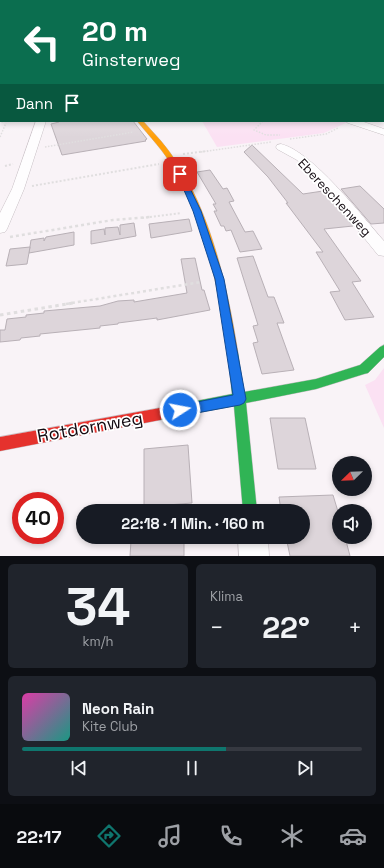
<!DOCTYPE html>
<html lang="de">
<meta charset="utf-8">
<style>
:root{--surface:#171b24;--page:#20242c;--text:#f1f3f6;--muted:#9ea1a6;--line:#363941;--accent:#0f766e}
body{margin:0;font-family:"Space Grotesk",sans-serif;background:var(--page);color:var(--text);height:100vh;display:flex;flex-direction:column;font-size:15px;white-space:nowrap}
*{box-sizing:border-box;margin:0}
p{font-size:13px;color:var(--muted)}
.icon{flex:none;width:22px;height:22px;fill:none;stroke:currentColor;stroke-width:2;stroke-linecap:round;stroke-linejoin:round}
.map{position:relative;height:556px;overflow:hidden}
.side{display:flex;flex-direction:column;gap:8px;padding:8px;background:#0d0f14;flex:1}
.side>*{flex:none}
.top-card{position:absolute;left:0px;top:0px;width:384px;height:122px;box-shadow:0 2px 6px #0003;background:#0b6e4f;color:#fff;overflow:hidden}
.needle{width:26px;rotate:247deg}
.tools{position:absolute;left:332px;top:456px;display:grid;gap:8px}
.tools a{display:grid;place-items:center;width:40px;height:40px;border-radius:50%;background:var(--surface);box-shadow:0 2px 6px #0003;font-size:20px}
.speed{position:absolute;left:12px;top:492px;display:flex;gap:8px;font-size:20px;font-weight:700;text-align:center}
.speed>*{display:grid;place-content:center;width:52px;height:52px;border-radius:50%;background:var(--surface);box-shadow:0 2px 6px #0003;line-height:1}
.speed .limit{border:6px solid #d22;background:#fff;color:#111}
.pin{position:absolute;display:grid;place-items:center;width:34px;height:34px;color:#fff;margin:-17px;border-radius:8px;box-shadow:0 2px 6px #0006}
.me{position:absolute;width:44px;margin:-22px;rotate:79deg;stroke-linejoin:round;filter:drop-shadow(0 0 3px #0008)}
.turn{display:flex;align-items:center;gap:14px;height:84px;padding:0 16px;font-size:18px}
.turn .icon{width:52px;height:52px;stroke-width:2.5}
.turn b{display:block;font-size:28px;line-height:34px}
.then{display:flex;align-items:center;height:38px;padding:0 16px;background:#0003;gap:8px;font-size:15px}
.big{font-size:30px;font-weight:600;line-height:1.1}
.side .tile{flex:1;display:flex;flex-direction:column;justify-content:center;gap:6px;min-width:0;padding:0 14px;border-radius:6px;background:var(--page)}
.side .dial{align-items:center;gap:0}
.dial b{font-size:52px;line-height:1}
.song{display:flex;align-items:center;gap:12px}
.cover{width:48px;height:48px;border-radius:6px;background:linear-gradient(135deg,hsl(320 70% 55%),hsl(170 70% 35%))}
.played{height:4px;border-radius:2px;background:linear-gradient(90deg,var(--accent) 60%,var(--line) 60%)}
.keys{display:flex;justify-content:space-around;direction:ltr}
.heat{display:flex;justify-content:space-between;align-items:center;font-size:22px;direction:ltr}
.side .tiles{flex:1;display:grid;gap:8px;grid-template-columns:1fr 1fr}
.tile:last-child{grid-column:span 2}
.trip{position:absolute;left:76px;top:504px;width:234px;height:40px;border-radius:20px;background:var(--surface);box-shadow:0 2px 6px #0003;font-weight:600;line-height:40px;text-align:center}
.menu{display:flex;height:64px;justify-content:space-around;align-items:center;background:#090b0e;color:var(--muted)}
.menu .icon{width:28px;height:28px}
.menu .active{color:var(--accent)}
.menu b{font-size:18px;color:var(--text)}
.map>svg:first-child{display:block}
.green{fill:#fbe1f3}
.building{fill:#ddd5da;stroke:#b8b0b6}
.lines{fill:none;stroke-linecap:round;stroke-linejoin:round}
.street-casing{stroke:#c7bfc4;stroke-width:1}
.fast-casing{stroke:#c7bfc4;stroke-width:1}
.slow-casing{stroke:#c7bfc4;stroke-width:1}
.jam-casing{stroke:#c7bfc4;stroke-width:1}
.path-far3{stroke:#e0dedf;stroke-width:1.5;stroke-dasharray:1.5 1.5;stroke-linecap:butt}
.path-far2{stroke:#e0dedf;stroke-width:2;stroke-dasharray:2 2;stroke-linecap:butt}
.path-far1{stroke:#e0dedf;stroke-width:2.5;stroke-dasharray:3 3;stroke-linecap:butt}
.path{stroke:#e0dedf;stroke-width:3;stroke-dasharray:3.5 3.5;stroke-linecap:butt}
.street{fill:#fefdfe;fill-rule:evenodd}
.fast{fill:#30b455;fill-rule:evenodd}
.slow{fill:#ff9f0a;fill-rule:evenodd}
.jam{fill:#e5322d;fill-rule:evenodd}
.route{fill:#1a73e8;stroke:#114b97}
.labels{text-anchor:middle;stroke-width:3.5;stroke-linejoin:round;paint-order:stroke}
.far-street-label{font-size:13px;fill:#130a11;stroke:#fff}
.near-street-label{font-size:18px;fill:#130a11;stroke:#fff}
</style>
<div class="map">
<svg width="384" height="556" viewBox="0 0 384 556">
<rect width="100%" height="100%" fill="#f9f3f7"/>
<g class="green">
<path d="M202 121H344L348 122 324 133 217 147Z"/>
<path d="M384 368V428L365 385 375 380Z"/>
</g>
<g class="building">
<path d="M59 121H133L147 139 145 140 146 141 62 155 51 124 59 122Z"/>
<path d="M252 145 303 194 323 191 353 226 324 229 361 281 352 282 374 317 345 320 330 292 340 291 316 252H323L286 203H288L268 177 244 152Z"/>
<path d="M210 170 223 189 227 188 234 201 229 202 245 232 253 231 262 249 240 252 231 230 226 231 224 226H221L214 211H217L213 204H216L197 172Z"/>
<path d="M360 186 384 209V223L371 224 341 189Z"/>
<path d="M189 219 192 231 151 238 149 224Z"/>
<path d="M134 223 136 236 91 244V231L104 229 105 235V228L118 227 120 235V225Z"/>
<path d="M74 232V245L29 253 31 240 44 238V241L46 237Z"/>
<path d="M30 247 27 264 6 266 10 249Z"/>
<path d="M253 256 268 297H274L284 323H277L294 370 262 374 253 343 258 342 253 326 258 325 237 258Z"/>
<path d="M195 258 202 290H204L210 310 157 320V318L118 323V324L100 326V328L40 334V336L21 338 20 340 0 342V330H5L7 319 26 317V315L44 313V311L100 306 118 301 134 300V302L187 293 181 259Z"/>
<path d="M270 418H305L316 469H278Z"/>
<path d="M188 445 192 503 144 507V449Z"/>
<path d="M333 495 339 515V537H345L350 556H290L286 537H303V511H281L279 497Z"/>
<path d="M184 540V556H130L131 541Z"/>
</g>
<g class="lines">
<g class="street-casing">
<g id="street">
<rect x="383" y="62" width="1" height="4"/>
<path d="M36 121H46L24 189 7 229 5 232 0 233V213L12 189Z"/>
<path d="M346 121H361L384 129V135L348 123Z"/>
<path d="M281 144C312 151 362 216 384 241V256L378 255 335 202 297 160 277 149 276 147 277 145Z"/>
<path d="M238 537H268L269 556H239Z"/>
</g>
</g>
<g class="fast-casing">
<g id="fast">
<rect x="0" y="75" width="1" height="2"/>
<path d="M384 345V357L368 373 364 374 316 389 246 403 257 511H243L234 406 160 420 156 418 154 414 156 410 160 408 232 394 228 353 229 350 233 348 237 350 238 353 244 392 316 379 360 365 380 347Z"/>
</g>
</g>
<g class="slow-casing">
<path id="slow" d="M137 121H143C149 128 155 134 161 141 208 197 227 283 238 353L237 356 233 358 229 356 228 353C219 290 206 226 174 169 164 151 150 137 137 121Z"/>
</g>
<g class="jam-casing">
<path id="jam" d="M160 408 164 410 166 414 164 418 160 420 0 451V437Z"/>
</g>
<g class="path-far3">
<path d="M2 121V123"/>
<path d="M263 121 254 130 266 135H280"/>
<path d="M0 137 6 123"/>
<path d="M290 139 326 134 338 128"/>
<path d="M45 147 133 132"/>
<path d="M201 152 271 142"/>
</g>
<g class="path-far2">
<path d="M183 154 208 151"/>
<path d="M5 166 13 164"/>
<path d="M32 186 159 164"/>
<path d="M142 218 181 213"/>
</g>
<g class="path-far1">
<path d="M10 237 113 220 150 217"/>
<path d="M66 304 201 282"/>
</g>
<path class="path" d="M0 315 73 303"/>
<use href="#street" class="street"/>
<use href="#fast" class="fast"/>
<use href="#slow" class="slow"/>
<use href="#jam" class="jam"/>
</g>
<linearGradient id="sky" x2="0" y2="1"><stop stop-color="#adbce8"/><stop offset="0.43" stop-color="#fcfafb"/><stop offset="1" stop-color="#fcfafb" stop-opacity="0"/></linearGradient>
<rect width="384" height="137" fill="url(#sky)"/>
<path class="route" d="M180 172 183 174 201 211 224 279 246 399 244 403 240 405 180 416 176 415 174 410 176 406 233 395 215 279 193 211 177 174Z"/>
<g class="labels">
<g class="far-street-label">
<text transform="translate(335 197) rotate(47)" y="5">Ebereschenweg</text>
</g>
<g class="near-street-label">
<text transform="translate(90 427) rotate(-10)" y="6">Rotdornweg</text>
</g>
</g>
</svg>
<div class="tools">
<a><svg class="needle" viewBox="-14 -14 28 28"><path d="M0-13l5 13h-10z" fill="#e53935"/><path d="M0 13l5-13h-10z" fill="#9ea1a6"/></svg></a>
<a><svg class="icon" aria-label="sound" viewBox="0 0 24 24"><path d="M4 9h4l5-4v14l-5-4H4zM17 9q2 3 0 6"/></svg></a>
</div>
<div class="speed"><div class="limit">40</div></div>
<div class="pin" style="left:180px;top:174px;background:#d93025"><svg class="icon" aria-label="arrive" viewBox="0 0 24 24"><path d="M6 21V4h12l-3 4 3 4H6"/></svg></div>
<svg class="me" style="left:180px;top:410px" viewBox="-20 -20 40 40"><circle r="17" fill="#1a73e8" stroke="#fff" stroke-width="3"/><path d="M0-11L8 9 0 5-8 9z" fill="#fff"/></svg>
<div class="trip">22:18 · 1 Min. · 160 m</div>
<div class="top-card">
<div class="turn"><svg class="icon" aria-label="left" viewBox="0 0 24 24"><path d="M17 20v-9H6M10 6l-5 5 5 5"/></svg><div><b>20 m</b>Ginsterweg</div></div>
<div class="then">Dann<svg class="icon" aria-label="arrive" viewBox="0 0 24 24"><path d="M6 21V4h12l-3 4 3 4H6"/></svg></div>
</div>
</div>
<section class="side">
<div class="tiles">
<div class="tile dial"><b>34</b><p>km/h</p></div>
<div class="tile"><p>Klima</p>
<div class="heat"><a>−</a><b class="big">22°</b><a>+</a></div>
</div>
<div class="tile">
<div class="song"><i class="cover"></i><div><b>Neon Rain</b><p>Kite Club</p></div></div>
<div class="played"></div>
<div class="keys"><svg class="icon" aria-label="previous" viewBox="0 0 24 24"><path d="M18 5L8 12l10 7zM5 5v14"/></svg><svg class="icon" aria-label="pause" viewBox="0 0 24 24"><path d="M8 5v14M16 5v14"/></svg><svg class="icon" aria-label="next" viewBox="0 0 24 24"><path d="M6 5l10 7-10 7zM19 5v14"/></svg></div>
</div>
</div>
</section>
<nav class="menu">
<b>22:17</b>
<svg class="icon active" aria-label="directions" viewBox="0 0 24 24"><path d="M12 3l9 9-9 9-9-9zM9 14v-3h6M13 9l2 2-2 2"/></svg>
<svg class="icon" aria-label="music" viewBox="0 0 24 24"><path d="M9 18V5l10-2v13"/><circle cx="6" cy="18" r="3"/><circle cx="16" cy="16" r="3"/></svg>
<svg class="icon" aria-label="phone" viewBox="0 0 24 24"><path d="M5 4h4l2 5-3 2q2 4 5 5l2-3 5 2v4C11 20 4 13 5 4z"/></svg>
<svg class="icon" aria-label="climate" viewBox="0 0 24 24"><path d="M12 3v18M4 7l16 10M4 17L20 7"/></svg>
<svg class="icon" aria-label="car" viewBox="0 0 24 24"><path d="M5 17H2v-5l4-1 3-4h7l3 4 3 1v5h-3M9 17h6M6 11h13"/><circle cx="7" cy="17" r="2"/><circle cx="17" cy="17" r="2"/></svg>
</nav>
